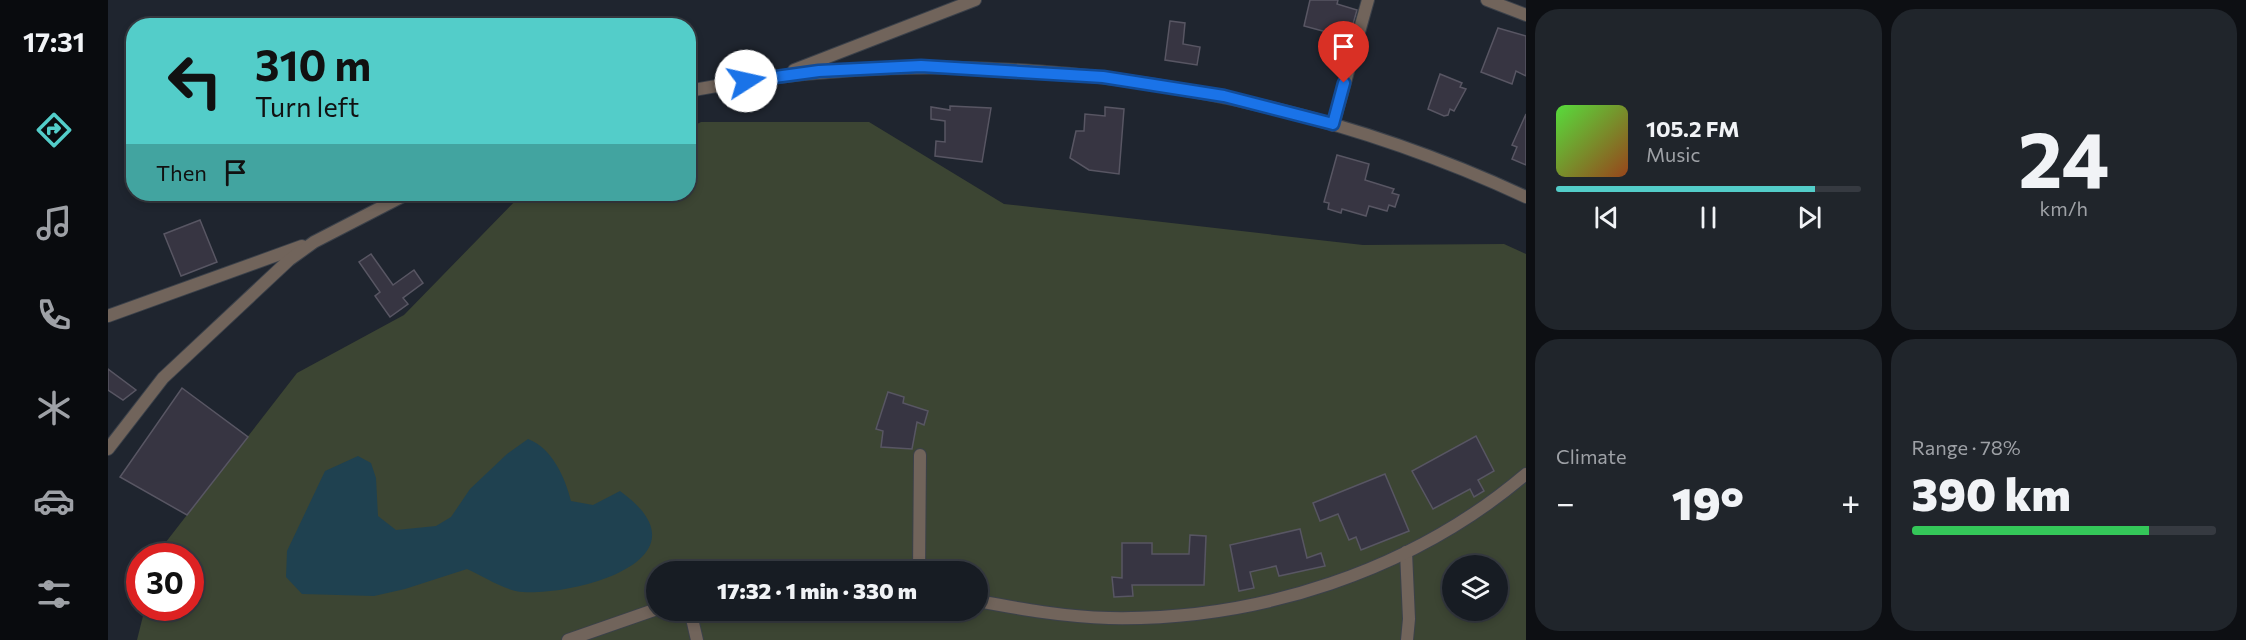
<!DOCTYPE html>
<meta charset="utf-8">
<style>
:root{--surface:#171c23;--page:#20252b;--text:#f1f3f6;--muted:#9ea1a6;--line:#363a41;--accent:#53cdc9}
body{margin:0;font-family:Commissioner,sans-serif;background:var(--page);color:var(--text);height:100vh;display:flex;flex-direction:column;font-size:22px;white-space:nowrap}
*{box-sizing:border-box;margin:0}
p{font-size:20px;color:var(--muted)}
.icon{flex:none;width:33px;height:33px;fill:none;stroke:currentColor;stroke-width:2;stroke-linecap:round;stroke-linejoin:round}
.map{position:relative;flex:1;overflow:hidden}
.panel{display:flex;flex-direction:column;gap:9px;padding:9px;background:#0d0f13;width:720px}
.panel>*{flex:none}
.guide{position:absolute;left:18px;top:18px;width:570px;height:183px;border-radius:24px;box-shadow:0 3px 9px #0003,0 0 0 2px var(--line);background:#53cdc9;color:#111;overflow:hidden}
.buttons{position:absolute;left:1334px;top:555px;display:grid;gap:12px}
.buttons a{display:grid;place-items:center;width:66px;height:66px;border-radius:50%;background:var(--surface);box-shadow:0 3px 9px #0003,0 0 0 2px var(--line);font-size:30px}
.speed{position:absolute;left:18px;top:543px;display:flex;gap:12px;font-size:30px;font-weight:700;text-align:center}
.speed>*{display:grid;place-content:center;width:78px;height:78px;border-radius:50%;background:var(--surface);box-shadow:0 3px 9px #0003,0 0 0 2px var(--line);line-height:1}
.speed .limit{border:9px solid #d22;background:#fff;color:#111}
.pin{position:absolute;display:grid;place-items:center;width:51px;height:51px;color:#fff;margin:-62px -26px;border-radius:50% 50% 50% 0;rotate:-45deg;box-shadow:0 0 6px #0007}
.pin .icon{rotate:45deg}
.me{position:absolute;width:66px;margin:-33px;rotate:80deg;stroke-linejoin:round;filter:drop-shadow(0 0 4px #0008)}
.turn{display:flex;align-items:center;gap:21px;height:126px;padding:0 30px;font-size:27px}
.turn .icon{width:78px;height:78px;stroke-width:2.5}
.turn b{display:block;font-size:42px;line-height:51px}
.then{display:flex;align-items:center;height:57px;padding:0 30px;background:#0003;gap:12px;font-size:22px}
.big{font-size:45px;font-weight:800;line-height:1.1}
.panel .widget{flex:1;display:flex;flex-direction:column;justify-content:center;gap:9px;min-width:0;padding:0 21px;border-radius:24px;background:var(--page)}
.panel .dial{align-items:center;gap:0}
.dial b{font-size:78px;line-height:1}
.song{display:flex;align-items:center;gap:18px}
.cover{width:72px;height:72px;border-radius:9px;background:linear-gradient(135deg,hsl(110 70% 55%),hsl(20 70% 35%))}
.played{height:6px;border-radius:3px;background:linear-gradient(90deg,var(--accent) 85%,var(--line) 85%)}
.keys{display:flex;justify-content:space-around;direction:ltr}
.heat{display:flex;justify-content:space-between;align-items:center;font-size:33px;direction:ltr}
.charge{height:9px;border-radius:4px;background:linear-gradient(90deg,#34c759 78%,var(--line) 0)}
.panel .tiles{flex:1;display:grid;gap:9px;grid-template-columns:repeat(2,1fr)}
.trip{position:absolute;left:538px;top:561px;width:342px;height:60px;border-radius:30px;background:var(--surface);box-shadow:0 3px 9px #0003,0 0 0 2px var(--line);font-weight:800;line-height:60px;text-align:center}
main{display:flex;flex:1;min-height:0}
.menu{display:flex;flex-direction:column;width:108px;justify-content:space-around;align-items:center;background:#090b0e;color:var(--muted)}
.menu .icon{width:42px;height:42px}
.menu .selected{color:var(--accent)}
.menu b{font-size:27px;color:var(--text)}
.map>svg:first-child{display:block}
.green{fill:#3c4533;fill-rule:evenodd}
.water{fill:#1f4150}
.building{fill:#373542;stroke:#585663;stroke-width:1.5}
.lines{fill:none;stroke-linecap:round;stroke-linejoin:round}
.minor-casing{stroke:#3b414a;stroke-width:14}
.minor{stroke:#71645b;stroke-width:12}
.route-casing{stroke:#114b97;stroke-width:15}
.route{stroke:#1a73e8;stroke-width:10}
</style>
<main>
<nav class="menu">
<b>17:31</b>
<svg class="icon selected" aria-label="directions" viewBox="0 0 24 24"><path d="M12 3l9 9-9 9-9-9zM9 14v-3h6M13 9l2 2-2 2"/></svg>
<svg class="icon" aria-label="music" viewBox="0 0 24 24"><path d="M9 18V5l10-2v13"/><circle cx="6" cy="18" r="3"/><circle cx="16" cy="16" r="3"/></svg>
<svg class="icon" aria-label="phone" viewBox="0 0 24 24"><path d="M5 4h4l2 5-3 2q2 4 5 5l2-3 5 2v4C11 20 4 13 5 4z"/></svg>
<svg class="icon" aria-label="climate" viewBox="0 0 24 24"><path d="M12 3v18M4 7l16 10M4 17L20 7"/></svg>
<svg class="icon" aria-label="car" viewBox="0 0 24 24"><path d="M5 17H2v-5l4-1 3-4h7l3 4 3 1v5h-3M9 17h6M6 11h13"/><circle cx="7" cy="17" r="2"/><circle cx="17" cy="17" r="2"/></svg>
<svg class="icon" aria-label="filters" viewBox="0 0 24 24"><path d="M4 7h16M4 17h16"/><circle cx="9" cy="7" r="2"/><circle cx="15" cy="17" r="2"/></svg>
</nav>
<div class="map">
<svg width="1418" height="640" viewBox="0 0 1418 640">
<rect width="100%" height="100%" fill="#1f252f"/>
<path class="green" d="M593 122H761L896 204 1255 245 1396 244 1418 254V640H29L37 608H82V556H50L51 551 189 373 296 315 411 197 419 194H580L581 128ZM1344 566H1389V610H1344ZM549 572H870V610H549Z"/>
<path class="water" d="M420 439C444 448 457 477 463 501L485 505 512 491C605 558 472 595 415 592 397 591 375 576 359 569L297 589 266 596 194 594 178 577 179 551 217 471 250 456 263 463 268 478 270 516 288 530 328 526 343 517 362 489 399 454Z"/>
<g class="building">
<path d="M1202 0H1230L1229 4 1249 10 1241 38 1196 26Z"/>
<path d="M1062 21 1077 23 1075 44 1092 47 1089 65 1057 60Z"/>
<path d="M1390 28 1418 36V76L1408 71 1404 84 1373 72Z"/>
<path d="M1332 74 1354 83 1352 87 1358 89 1346 111 1342 109 1340 115 1336 116 1320 109Z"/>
<path d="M842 106 883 108 874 162 827 156 828 141 837 142V121L823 119V107L842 110Z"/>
<path d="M997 107 1016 109 1011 174 981 170 962 158 968 131H976L977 114 997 116Z"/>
<path d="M1418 114V165L1404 159 1409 147 1404 145Z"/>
<path d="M1229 155 1261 164 1257 180 1286 189 1284 193 1291 195 1287 207 1281 205 1279 211 1261 206 1258 216 1234 209 1233 213 1220 209 1221 203 1216 202Z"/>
<path d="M92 220 109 262 73 276 56 234Z"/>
<path d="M263 254 285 285 306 270 315 283 295 298 300 304 282 317 267 296 272 292 251 262Z"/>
<path d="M0 369 28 390 15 400 0 390Z"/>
<path d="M74 388 140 437 79 515 12 477Z"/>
<path d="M780 392 796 397 795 403 820 411 816 425 809 422 804 449 773 447 775 431 768 429Z"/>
<path d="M1368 436 1386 471 1370 480 1376 491 1366 497 1362 489 1325 509 1304 471Z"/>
<path d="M1277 474 1301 531 1253 550 1248 537 1241 540 1230 514 1212 521 1205 503Z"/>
<path d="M1192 529 1199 558 1213 553 1217 566 1171 576 1168 566 1142 572 1146 588 1131 591 1122 545Z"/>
<path d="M1082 535 1098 536 1096 585H1024L1025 596 1006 597 1004 577 1014 578V543H1044V554H1081Z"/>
</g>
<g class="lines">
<g class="minor-casing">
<g id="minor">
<path d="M1379 0 1418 15"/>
<path d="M686 70 867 0"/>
<path d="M580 91C857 37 1163 78 1418 197"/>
<path d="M1225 125 1260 0"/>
<path d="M0 316 194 246"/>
<path d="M0 449 55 378 181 260 206 242 299 194"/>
<path d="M1298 552 1301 619 1299 640"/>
<path d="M811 572 812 455"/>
<path d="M870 601C913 609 957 617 1001 618 1150 621 1304 571 1418 474"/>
<path d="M582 610 589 640"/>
<path d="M460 640 549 609"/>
</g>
</g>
<use href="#minor" class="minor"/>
</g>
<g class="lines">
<g class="route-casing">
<path id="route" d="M638 81 711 71 813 66 995 77 1116 96 1225 124 1236 83"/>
</g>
<use href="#route" class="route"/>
</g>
</svg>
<div class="buttons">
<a><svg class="icon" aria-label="layers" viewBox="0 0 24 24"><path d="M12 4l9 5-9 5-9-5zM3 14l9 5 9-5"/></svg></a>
</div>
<div class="speed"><div class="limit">30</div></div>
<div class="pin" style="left:1236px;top:83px;background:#d93025"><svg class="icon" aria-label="arrive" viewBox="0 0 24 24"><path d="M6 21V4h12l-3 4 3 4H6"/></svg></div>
<svg class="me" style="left:638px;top:81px" viewBox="-20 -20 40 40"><circle r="19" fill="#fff"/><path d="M0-13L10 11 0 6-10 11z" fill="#1a73e8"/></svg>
<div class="trip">17:32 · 1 min · 330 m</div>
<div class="guide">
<div class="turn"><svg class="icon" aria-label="left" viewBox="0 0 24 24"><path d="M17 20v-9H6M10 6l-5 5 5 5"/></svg><div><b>310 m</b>Turn left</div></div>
<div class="then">Then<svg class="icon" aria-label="arrive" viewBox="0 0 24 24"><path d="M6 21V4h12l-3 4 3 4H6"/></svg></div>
</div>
</div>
<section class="panel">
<div class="tiles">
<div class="widget">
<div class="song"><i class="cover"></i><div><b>105.2 FM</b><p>Music</p></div></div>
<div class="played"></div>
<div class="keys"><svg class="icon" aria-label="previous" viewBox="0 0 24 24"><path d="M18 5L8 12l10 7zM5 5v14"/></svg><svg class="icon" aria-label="pause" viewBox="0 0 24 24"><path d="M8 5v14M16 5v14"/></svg><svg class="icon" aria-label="next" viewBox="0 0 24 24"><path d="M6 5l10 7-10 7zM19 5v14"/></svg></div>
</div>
<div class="widget dial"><b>24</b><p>km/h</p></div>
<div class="widget"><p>Climate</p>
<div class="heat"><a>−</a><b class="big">19°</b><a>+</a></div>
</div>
<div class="widget"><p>Range · 78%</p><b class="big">390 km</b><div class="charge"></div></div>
</div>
</section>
</main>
